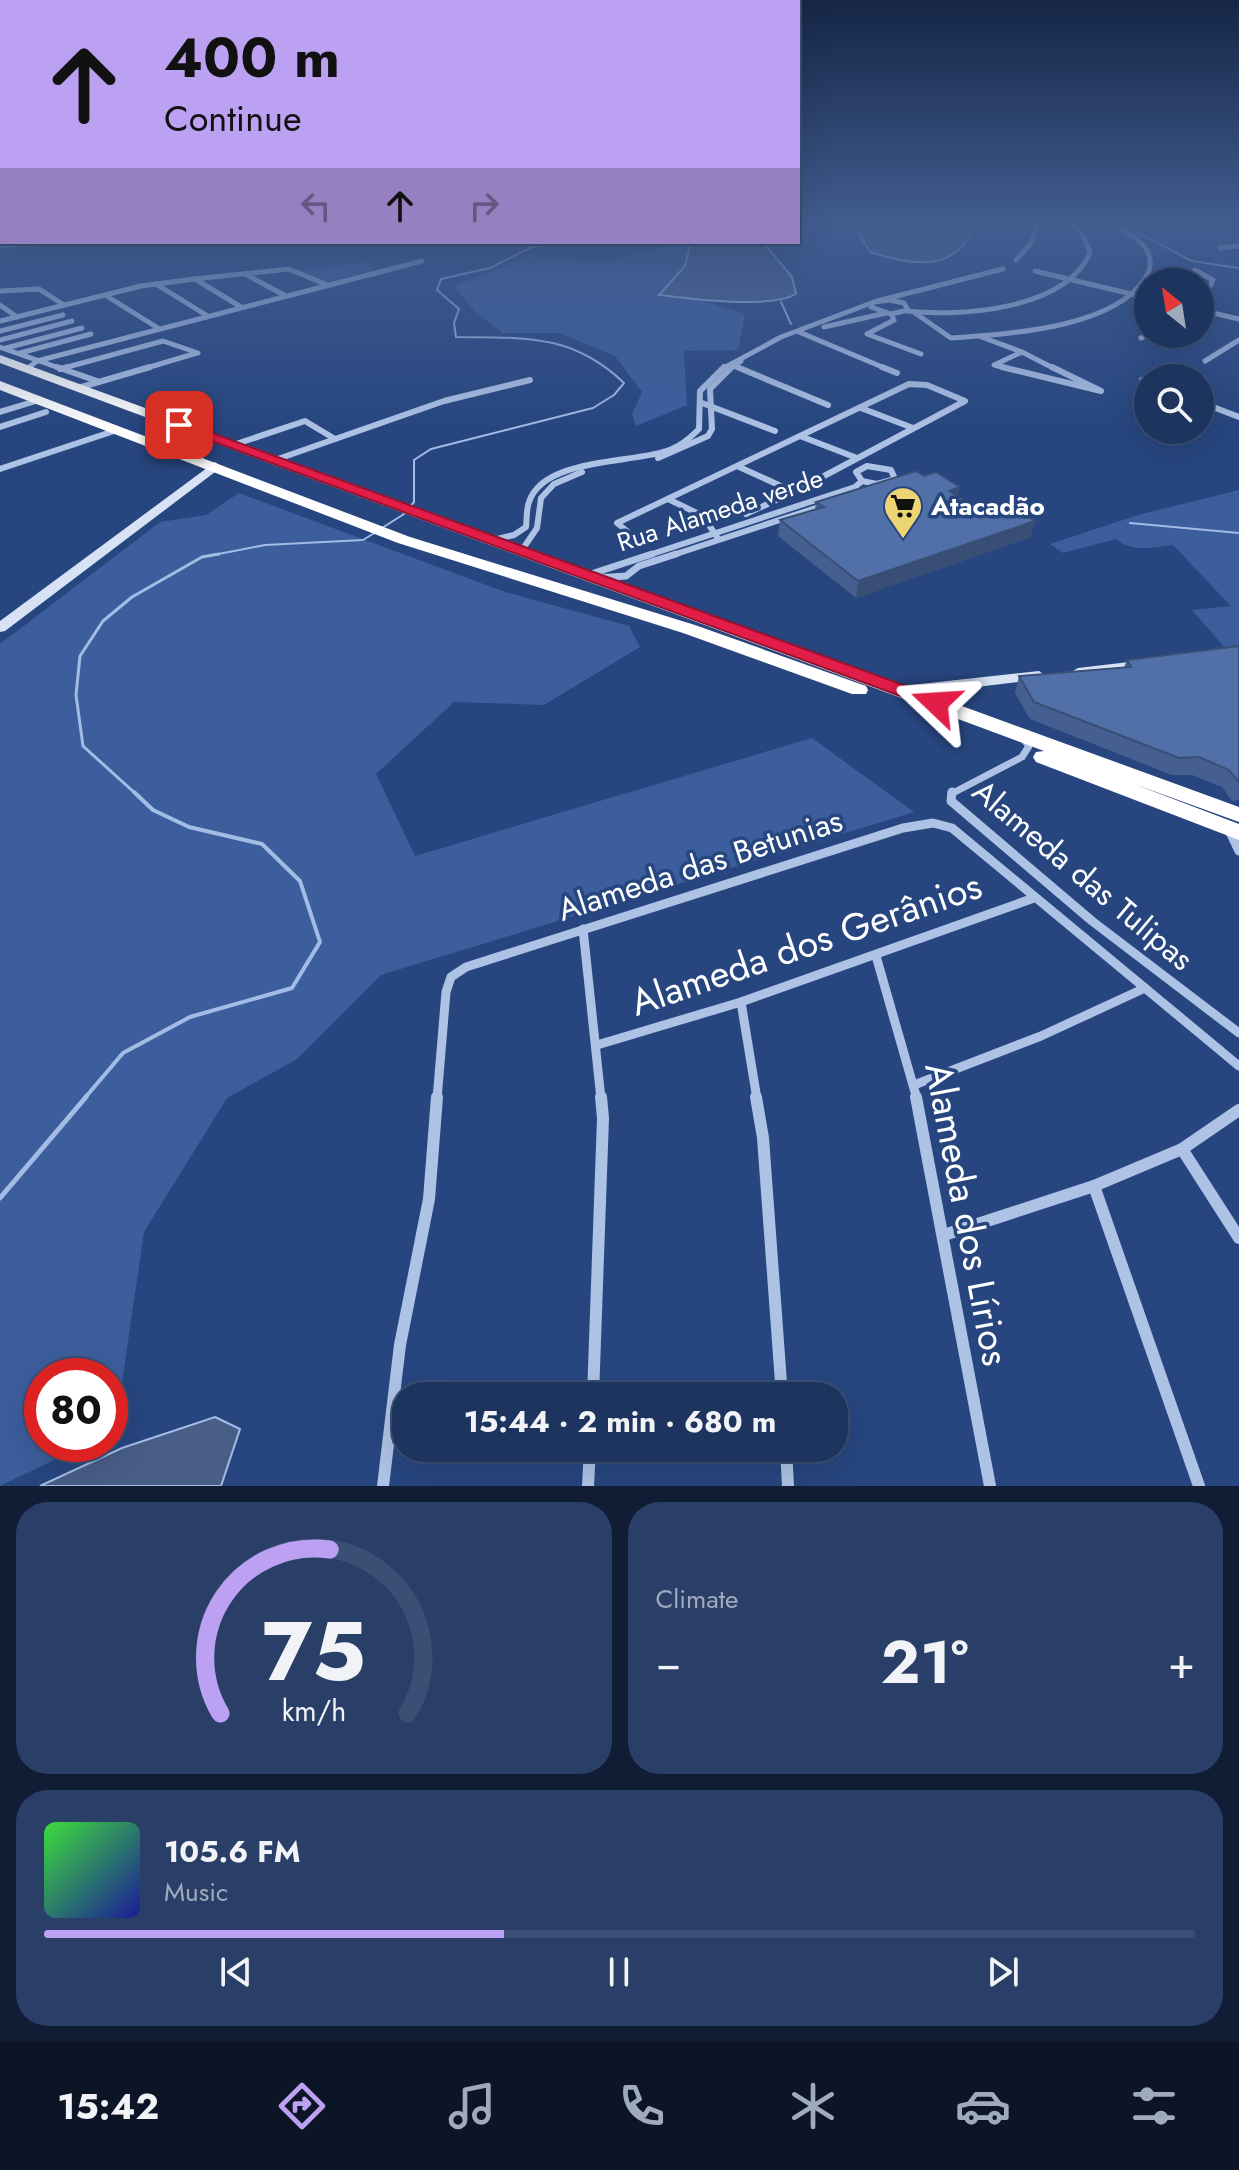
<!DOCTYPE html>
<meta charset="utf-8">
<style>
:root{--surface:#1d345f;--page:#2a3f68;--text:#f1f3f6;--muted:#a0aabd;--line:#3b4f74;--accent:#bca0f2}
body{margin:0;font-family:Jost,sans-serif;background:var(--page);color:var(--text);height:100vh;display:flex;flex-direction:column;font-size:30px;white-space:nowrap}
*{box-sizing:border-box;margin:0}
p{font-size:26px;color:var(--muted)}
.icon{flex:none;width:44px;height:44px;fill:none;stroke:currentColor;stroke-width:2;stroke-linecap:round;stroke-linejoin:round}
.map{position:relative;height:1486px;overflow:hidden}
.panel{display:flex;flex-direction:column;gap:16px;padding:16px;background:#101d34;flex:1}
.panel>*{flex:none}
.guide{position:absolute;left:0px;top:0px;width:800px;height:244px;box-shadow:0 8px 32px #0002,0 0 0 2px var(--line);background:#bca0f2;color:#111;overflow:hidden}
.needle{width:52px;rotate:330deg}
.controls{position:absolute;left:1134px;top:268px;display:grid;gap:16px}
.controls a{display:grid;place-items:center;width:80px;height:80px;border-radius:50%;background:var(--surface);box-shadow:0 8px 32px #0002,0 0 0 2px var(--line);font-size:40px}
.speed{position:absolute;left:24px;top:1358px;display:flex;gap:16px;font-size:40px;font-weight:700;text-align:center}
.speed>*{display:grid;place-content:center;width:104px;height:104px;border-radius:50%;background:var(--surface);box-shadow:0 8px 32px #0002,0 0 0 2px var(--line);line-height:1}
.speed .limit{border:12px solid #d22;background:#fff;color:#111}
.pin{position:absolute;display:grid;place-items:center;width:68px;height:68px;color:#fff;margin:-34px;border-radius:16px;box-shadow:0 4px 12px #0006}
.me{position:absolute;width:88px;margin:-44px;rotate:290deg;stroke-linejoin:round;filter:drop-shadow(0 0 6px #0008)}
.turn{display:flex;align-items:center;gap:28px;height:168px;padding:0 32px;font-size:36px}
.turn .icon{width:104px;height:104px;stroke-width:2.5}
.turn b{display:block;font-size:56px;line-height:68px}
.lanes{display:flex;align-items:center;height:76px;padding:0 32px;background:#0003;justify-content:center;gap:40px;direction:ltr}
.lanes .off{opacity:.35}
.big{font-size:60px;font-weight:700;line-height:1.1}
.panel .tile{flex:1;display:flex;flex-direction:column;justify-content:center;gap:12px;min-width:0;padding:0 28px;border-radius:32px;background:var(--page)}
.panel .dial{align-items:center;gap:0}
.dial svg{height:208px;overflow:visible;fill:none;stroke:var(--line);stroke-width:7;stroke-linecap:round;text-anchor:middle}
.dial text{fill:var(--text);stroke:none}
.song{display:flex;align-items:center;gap:24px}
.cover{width:96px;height:96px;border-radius:12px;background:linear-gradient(135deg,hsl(120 70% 55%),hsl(240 70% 35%))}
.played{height:8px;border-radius:4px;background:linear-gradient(90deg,var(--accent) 40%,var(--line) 40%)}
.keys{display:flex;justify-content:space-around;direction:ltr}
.heat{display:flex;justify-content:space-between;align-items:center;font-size:44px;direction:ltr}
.panel .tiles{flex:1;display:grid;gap:16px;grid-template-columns:1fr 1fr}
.tile:last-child{grid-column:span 2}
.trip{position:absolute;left:392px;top:1382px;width:456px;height:80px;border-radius:32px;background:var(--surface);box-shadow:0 8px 32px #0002,0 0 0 2px var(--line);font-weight:700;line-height:80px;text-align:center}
.dock{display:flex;height:128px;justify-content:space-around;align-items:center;background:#0c1526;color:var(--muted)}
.dock .icon{width:56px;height:56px}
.dock .on{color:var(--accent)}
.dock b{font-size:36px;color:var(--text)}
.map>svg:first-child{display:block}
.green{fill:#3c5e9c}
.water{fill:#485e87;stroke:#a3bce6;stroke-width:2}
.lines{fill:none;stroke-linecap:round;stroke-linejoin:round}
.stream-far3{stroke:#a3bce6;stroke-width:2}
.stream-far2{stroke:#a3bce6;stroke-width:3}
.stream-far1{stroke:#a3bce6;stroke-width:4}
.stream{stroke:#a3bce6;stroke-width:5}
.street-far4{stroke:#aec2e5;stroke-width:5}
.street-far3{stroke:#aec2e5;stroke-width:6}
.street-far2{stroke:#aec2e5;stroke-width:7}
.street-far1{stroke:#aec2e5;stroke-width:9}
.street{stroke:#aec2e5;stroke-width:12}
.secondary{fill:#d7e2f5;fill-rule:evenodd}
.highway{fill:#fff;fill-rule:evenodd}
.wall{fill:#456090}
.shaded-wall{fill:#384e75}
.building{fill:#5070a7;stroke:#384e75;stroke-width:2}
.route{fill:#e11d48;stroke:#92132f;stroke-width:2}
.labels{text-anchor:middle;stroke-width:7;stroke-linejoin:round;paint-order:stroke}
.far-poi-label{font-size:26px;font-weight:bold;fill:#fff;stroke:#27467f;text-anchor:start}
.far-street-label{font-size:26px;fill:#fff;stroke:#27467f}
.street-label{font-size:32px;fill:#fff;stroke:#27467f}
.near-street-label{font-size:38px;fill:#fff;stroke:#27467f}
</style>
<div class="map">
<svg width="1239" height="1486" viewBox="0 0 1239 1486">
<rect width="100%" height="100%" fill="#27467f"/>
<g class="green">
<path d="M690 245 685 266 660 295 703 301 745 314 738 350 684 351 687 405 636 426 632 414 642 392 615 356 559 333H503L476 313 454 286 531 256 607 263 653 248Z"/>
<path d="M365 262 375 269 325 283 299 270Z"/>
<path d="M1239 490V647L1226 649 1192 610 1231 606 1173 545C1154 548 1129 552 1116 539L1063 553 1050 544 1138 515Z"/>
<path d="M239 493 505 592 629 626 640 647 544 705 454 702 376 774 415 856 812 738 914 812 381 975 297 1059 227 1098 144 1232 115 1430 110 1433V1376H42V1444H87L0 1486V644L160 522 206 515Z"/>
</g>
<g class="water">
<path d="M846 221H972L974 226C956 274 910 265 870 252L856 229Z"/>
<path d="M685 242H763L792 277 796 294C770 309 691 299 659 295L685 266 690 245Z"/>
<path d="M215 1417 240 1429 221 1486H40L122 1448Z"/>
</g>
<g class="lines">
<g class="stream-far3">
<path d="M1116 221 1192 261 1239 268"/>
<path d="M618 242H686"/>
<path d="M781 302 791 324"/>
<path d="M1130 523 1239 533"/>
<path d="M382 528 404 514 414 502V460L431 449 593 408 614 395 624 383C572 333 524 338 456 337L454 323 459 309 437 290 441 279 490 268 532 247 564 242"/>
<path d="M208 556 265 545 363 540 376 532"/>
</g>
<path class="stream-far2" d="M136 794 83 746 76 695 80 656 103 621 132 597 202 557 219 554"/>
<path class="stream-far1" d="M84 1099 123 1053 190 1017 292 988 320 942 300 881 262 844 189 827 153 810 134 792"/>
<path class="stream" d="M0 1198 86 1097"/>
<g class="street-far4">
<path d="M0 245 86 242"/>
<path d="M1220 248 1239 246"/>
<path d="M1016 260 1031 243 1038 221"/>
<path d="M1195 270 1213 280 1200 306"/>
<path d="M1035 271 1148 298"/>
<path d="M245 274 284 295"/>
<path d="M195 279 241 307"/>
<path d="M156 284 206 315"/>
<path d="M0 291 39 289 64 305"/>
<path d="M105 295 158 328"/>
<path d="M889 300 904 303 908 310 891 314 871 307 874 302Z"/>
<path d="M877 301 1003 269"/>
<path d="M0 305 17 317"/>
<path d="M1200 310 1239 319"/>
<path d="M906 311C961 317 1065 310 1090 253L1083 235 1068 221"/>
<path d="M915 313 951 338C1006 334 1114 329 1146 277 1153 266 1151 252 1141 243 1131 233 1116 228 1104 221"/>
<path d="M891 314 894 320 867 334 921 354"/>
<path d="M0 321 141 286 194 279 289 269 325 284"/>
<path d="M824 327 886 313"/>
<path d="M0 331 63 315"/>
<path d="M799 332 887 369"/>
<path d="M979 336 1022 352"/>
<path d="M1141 338 1148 334"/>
<path d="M0 340 72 321"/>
<path d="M0 347 62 369"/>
<path d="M6 348 82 328"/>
<path d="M1022 352 1055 369"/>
<path d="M20 353 91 334"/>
<path d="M1205 361 1239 340"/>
<path d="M733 365 742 369"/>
<path d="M27 369 37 361 422 261"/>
<path d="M60 369 163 341 198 353"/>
<path d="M143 369 197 353"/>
<path d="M722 369 781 337 874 302"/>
<path d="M728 369 741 361"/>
<path d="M1010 369 994 365 1022 352"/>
</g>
<g class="street-far3">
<path d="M57 367 97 381"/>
<path d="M737 367 828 405"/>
<path d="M882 367 897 373"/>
<path d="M1002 367 1101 391 1052 367"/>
<path d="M27 369 30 367"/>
<path d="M60 369 68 367"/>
<path d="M1142 380 1148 382"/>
<path d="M78 388 150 367"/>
<path d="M1200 402 1239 417"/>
<path d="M702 403 775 431"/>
<path d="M861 408 913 428"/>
<path d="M0 412 39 400"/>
<path d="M0 427 46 412"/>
<path d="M800 436 857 458"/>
<path d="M233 445 305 421 335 439"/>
<path d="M658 458 708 436 712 429 710 389 732 367"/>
<path d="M275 460 444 401 530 380"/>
<path d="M867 466 891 470 895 479 877 484 862 481 856 472Z"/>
<path d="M0 469 117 430"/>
<path d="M668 499 703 516 717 537"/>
<path d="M746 514 794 492"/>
<path d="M627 531 617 523 909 384 927 385 965 401 794 492 737 466"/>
<path d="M493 540 514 535 526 527C527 519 526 510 529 502 543 459 627 463 663 452 678 448 688 440 699 429L700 391 724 367"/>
<path d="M522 550 537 528 541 498 554 484 582 472"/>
<path d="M646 556 855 487 862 481"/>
<path d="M670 556 822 506"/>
</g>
<g class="street-far2">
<path d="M588 575 652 554"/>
<path d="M598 578 626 576 639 566 676 554"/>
<path d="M951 794 1022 757 1029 746 1022 737"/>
</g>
<g class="street-far1">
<path d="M952 792 951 801 1092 921 1239 1033"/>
<path d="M1228 828 1239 851"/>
<path d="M583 929 601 1099"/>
<path d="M876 956 917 1099"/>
<path d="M741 1002 757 1099"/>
<path d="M597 1045 741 1002 1034 898"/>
<path d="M914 1085 1041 1036 1145 988"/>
<path d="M437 1099 446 992 451 977 466 967 903 828 933 823 952 828 1239 1066"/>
</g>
<g class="street">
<path d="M756 1097 763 1138 782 1396"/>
<path d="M916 1097 990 1486"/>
<path d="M1182 1149 1239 1238"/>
<path d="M1094 1186 1199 1486"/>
<path d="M944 1235 1094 1186 1182 1149 1239 1110"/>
<path d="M593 1396 603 1118 601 1097"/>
<path d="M786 1448 788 1486"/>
<path d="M383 1486 400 1345 429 1199 437 1097"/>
<path d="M588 1486 590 1448"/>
</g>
<g class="secondary">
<path d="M215 462 221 466 219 469 5 631 0 632V621Z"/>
<path d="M1146 660 1153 664 1151 667 1078 676 1071 672 1078 668Z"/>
<path d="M1039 671 1046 676 1044 679 902 696 894 691 902 686Z"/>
</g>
<g class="highway">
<path d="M0 355 1239 807V822L1134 784 1239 824V840L1036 762 1033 757 1036 752 1044 751 0 363Z"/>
<path d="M0 381 410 537 695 625 866 686 868 690 866 694H852L683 633 398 543 0 390Z"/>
</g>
</g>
<g class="wall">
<path d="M958 496 980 510 1031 537 856 598 778 536 780 520 815 510 816 502Z"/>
<path d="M1239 646V800L1232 801 1222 787 1192 775H1172L1030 719 1015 693 1019 676 1124 667 1127 660Z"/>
</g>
<g class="shaded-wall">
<path d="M960 487 956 503 949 491Z"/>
<path d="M1035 521 1031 537 856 598 858 581Z"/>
</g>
<g class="building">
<path d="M916 471 924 476 936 472 960 487 949 491 980 510 1004 502 1035 521 858 581 780 520 824 507 816 502Z"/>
<path d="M1239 646V782L1229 770 1199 757 1179 758 1034 702 1019 676 1131 667 1127 660Z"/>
</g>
<linearGradient id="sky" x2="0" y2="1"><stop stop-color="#152646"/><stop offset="0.52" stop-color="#415d90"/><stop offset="1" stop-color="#415d90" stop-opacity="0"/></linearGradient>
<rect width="1239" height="429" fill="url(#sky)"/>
<path class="route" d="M179 421 942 699 945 703 936 709 930 707 174 427V422Z"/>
<defs>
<g id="supermarket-pin" transform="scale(2)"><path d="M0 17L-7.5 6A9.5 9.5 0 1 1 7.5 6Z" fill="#edd574" stroke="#27467f"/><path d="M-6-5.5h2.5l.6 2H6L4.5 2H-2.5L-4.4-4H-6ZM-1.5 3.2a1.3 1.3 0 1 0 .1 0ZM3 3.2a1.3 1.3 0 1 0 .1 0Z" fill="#111"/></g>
</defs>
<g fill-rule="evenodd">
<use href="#supermarket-pin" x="903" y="506"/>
</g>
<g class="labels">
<g class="far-poi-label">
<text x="931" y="515">Atacadão</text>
</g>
<g class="far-street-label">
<text transform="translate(720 510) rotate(-18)" y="9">Rua Alameda verde</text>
</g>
<g class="street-label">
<text transform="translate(700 865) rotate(-18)" y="11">Alameda das Betunias</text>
<text transform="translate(1083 875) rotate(40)" y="11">Alameda das Tulipas</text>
</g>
<g class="near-street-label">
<text transform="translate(806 944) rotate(-19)" y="13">Alameda dos Gerânios</text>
<text transform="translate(967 1214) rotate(79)" y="13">Alameda dos Lírios</text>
</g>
</g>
</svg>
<div class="controls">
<a><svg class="needle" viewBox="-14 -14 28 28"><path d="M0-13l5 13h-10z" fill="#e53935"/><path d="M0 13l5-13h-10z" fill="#a0aabd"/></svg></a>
<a><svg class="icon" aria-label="search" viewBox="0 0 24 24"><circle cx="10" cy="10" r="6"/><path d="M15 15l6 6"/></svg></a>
</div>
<div class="speed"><div class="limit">80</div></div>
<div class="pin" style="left:179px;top:425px;background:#d93025"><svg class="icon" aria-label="arrive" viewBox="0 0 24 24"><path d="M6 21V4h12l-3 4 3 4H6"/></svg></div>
<svg class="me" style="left:936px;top:703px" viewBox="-20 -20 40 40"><path d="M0-17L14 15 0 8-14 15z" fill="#e11d48" stroke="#fff" stroke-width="4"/></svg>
<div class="trip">15:44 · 2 min · 680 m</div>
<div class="guide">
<div class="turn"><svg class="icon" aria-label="ahead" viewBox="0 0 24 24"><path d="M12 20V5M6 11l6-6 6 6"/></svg><div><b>400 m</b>Continue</div></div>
<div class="lanes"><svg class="icon off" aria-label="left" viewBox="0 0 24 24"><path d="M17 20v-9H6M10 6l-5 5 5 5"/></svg><svg class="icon" aria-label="ahead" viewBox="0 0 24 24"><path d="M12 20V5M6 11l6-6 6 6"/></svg><svg class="icon off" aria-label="right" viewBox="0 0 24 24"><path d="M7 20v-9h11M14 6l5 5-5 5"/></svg></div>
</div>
</div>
<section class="panel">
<div class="tiles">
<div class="tile dial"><svg viewBox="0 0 100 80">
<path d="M14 69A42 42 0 1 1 86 69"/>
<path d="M14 69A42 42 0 0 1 56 6" stroke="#bca0f2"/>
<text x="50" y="56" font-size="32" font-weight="700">75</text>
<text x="50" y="72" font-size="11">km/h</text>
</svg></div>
<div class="tile"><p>Climate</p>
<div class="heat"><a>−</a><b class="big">21°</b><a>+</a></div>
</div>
<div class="tile">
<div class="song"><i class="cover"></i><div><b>105.6 FM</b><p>Music</p></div></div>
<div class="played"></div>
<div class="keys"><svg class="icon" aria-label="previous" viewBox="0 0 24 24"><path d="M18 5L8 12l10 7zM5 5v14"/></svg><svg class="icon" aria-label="pause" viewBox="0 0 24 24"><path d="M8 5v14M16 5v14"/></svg><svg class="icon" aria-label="next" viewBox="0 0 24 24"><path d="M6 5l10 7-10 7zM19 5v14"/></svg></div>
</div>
</div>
</section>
<nav class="dock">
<b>15:42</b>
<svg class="icon on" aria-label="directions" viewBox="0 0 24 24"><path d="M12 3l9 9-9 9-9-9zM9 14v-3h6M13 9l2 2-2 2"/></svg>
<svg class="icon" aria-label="music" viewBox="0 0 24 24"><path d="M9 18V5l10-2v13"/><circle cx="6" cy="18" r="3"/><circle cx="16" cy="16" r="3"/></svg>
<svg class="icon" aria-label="phone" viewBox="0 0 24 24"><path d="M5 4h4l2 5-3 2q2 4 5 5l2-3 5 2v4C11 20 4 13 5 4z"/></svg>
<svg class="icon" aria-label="climate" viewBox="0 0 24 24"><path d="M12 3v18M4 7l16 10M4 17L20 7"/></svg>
<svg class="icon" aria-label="car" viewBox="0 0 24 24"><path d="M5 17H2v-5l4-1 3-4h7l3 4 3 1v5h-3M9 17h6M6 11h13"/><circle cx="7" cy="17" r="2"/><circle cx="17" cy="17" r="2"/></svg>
<svg class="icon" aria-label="filters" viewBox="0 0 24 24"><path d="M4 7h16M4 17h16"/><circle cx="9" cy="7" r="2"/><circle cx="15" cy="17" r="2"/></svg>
</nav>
